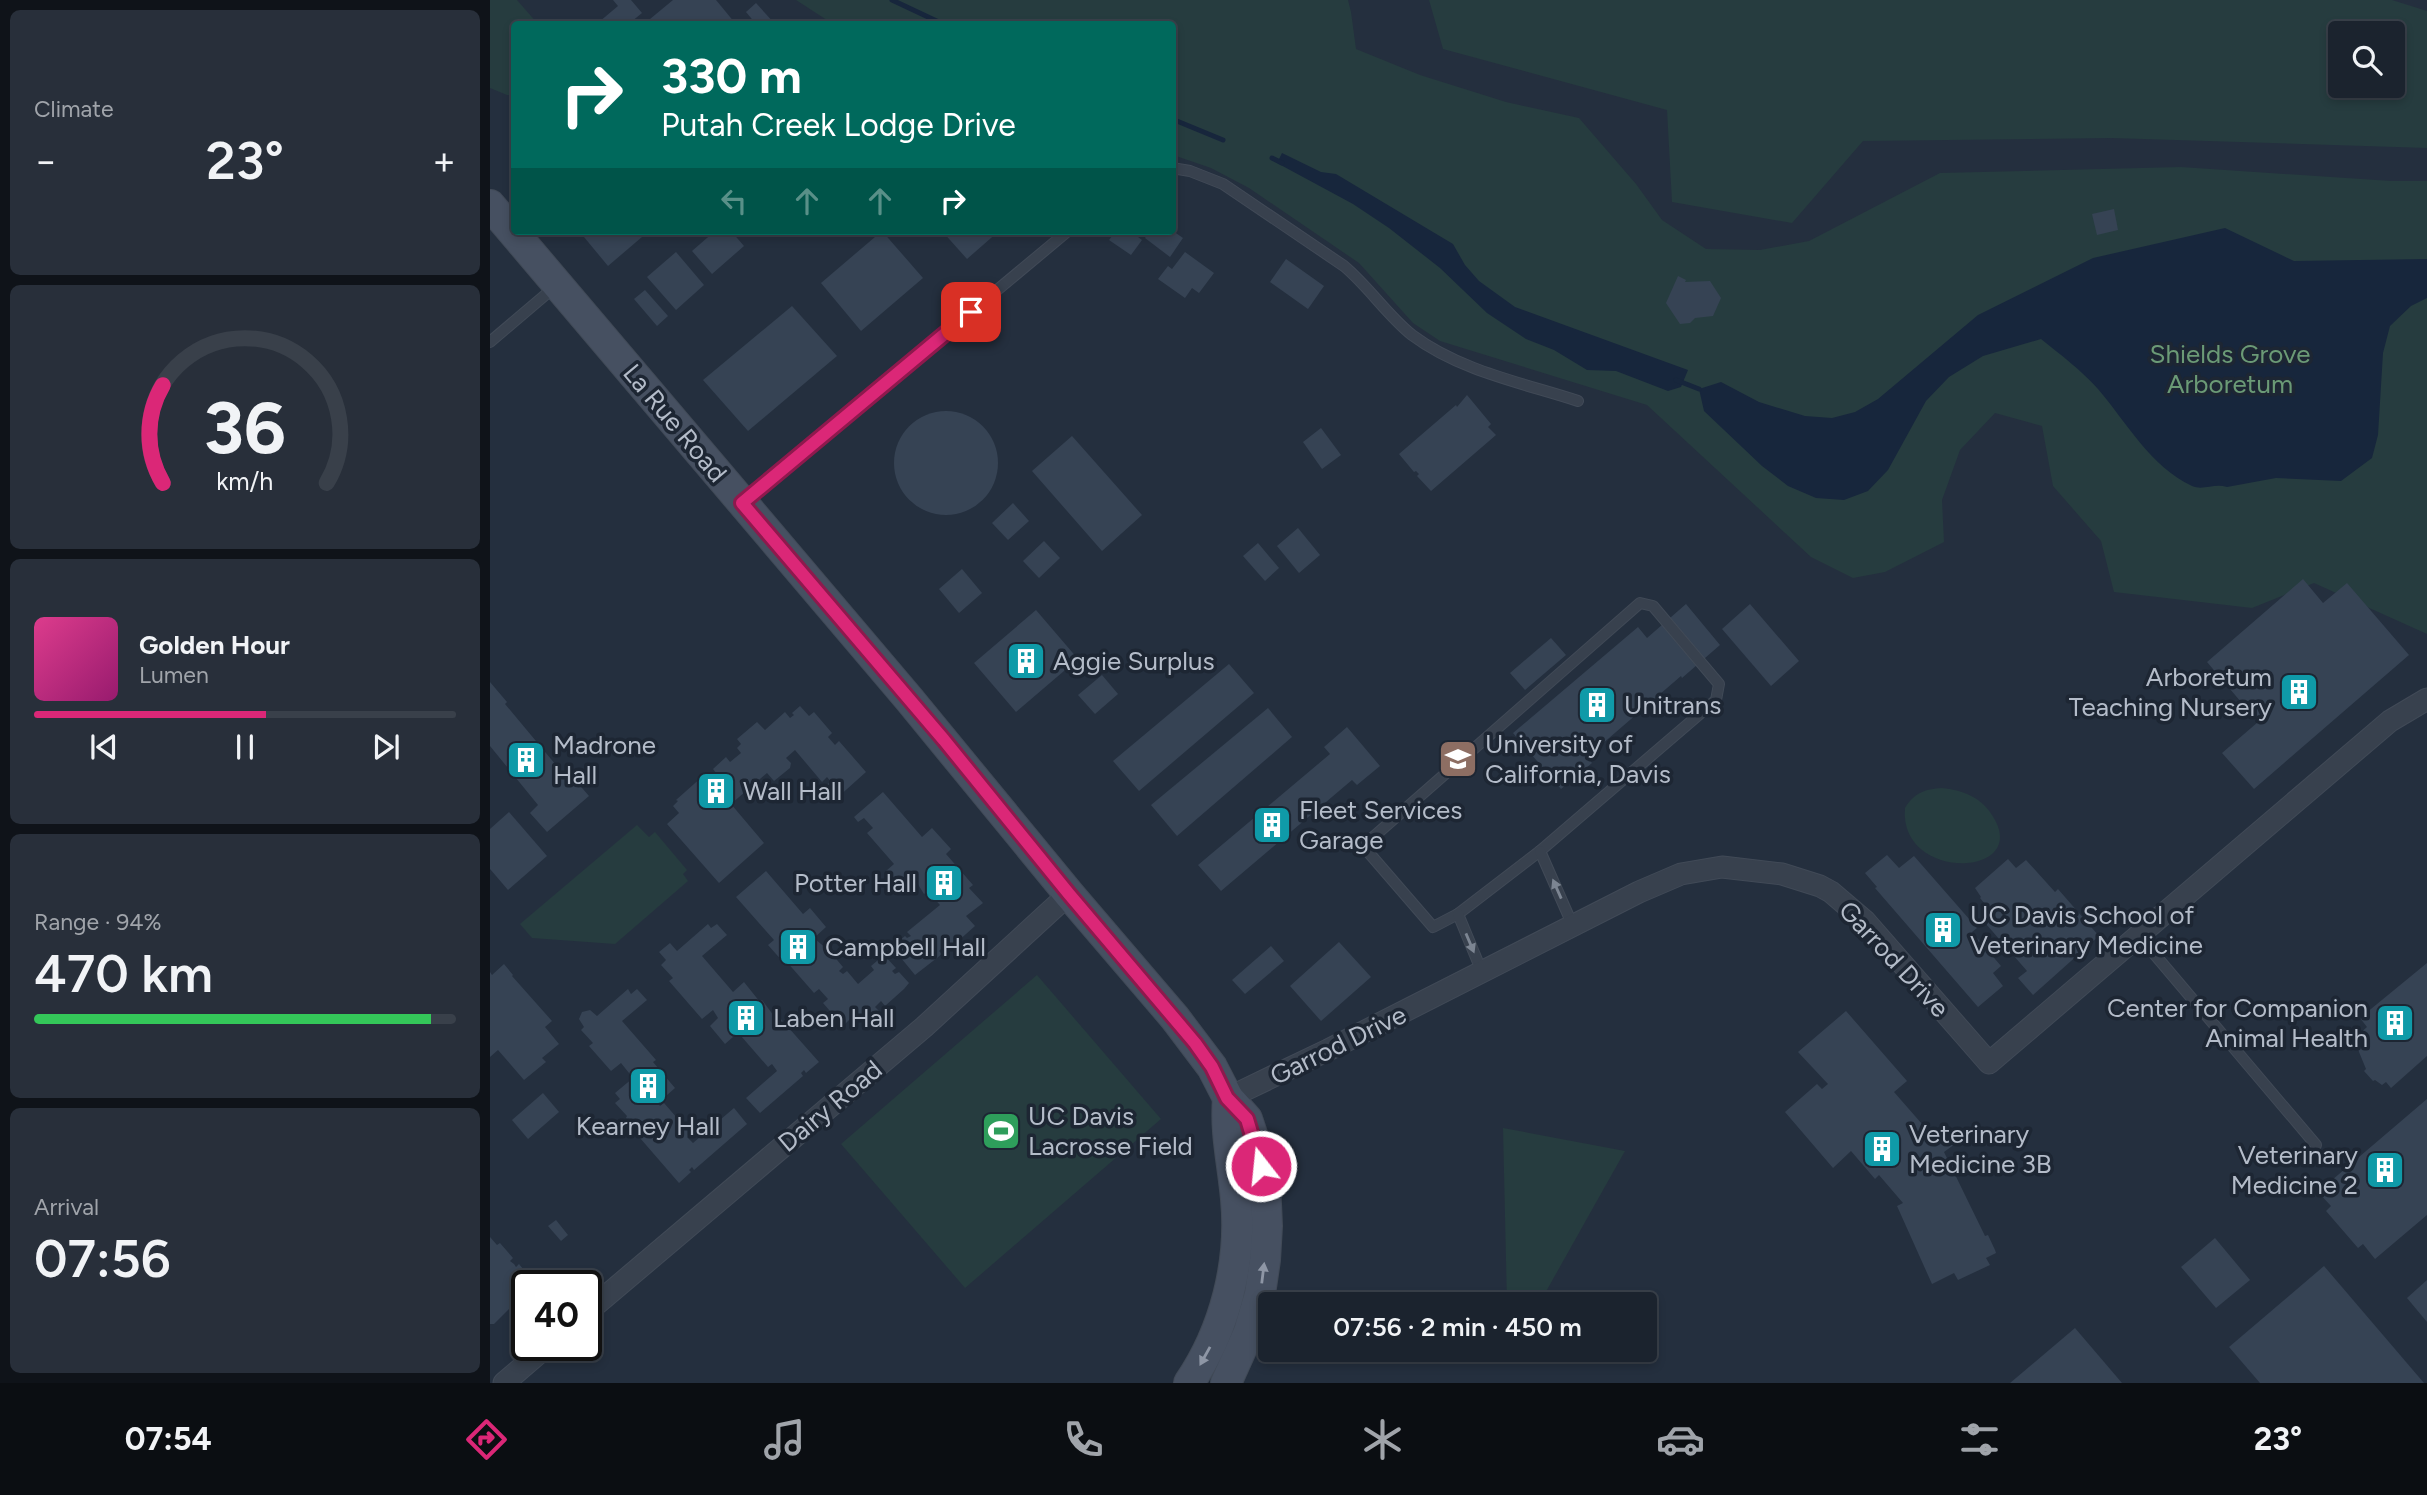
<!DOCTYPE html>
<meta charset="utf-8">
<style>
:root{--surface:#1b232e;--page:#282f3a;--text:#f1f3f6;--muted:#a0a4aa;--line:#39404a;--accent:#db2777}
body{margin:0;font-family:Figtree,sans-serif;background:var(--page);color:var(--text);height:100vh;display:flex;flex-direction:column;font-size:26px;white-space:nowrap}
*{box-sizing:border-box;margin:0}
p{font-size:23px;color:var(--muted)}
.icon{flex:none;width:38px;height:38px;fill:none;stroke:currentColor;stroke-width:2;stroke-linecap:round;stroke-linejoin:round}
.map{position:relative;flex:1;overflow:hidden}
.drawer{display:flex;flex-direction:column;gap:10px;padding:10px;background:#0f1319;width:490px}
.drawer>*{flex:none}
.guide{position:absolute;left:21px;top:21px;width:665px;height:214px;border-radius:7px;box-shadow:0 4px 10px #0003,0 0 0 2px var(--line);background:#00695c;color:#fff;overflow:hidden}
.fabs{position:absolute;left:1838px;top:21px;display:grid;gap:14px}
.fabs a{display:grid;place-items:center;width:77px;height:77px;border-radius:7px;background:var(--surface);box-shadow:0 4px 10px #0003,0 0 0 2px var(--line);font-size:35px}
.speed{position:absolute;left:21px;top:1270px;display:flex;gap:14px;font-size:35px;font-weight:700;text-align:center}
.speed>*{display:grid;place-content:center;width:91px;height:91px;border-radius:50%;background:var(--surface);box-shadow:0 4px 10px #0003,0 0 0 2px var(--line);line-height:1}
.speed .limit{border:4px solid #111;border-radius:10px;background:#fff;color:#111}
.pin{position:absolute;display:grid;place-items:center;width:60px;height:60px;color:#fff;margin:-30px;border-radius:14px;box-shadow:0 4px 10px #0006}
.me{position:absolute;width:77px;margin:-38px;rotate:344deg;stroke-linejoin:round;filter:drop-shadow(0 0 5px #0008)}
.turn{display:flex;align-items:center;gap:24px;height:147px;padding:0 35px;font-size:32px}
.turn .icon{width:91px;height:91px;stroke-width:2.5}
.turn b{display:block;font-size:49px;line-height:60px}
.lanes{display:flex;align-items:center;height:66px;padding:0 35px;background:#0003;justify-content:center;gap:35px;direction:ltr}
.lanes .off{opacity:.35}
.big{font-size:52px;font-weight:600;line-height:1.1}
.drawer .card{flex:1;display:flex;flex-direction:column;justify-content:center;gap:10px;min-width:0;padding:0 24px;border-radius:10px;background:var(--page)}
.drawer .dial{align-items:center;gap:0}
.dial svg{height:182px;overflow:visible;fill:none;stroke:var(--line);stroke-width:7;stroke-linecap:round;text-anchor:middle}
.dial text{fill:var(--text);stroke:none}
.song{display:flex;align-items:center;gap:21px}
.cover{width:84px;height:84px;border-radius:10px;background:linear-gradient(135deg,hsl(330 70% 55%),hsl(320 70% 35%))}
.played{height:7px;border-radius:4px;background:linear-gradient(90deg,var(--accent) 55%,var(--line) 55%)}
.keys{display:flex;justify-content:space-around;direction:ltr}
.heat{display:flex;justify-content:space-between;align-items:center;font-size:38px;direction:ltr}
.charge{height:10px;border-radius:5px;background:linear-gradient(90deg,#34c759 94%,var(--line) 0)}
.trip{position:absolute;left:768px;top:1292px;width:399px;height:70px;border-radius:7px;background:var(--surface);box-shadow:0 4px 10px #0003,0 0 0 2px var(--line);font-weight:600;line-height:70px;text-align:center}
.tab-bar{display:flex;height:112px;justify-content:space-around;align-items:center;background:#0b0e12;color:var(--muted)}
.tab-bar .icon{width:49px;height:49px}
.tab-bar .on{color:var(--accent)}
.tab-bar b{font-size:32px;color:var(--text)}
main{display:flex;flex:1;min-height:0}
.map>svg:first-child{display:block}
.green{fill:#263c3f;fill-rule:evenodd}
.water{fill:#17263c}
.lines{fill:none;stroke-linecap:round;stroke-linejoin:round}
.stream{stroke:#17263c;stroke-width:5}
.building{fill:#364354}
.lane-casing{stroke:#414a57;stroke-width:12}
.street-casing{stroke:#414a57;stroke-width:23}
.secondary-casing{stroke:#414a57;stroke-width:32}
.lane{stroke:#38414e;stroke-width:10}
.street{stroke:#38414e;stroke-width:21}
.secondary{stroke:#465061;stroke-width:30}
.oneway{fill:#7c8592}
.oneway2{fill:#8e96a5}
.route-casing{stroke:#8e194d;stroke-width:18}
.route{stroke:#db2777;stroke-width:12}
.labels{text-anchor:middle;stroke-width:7;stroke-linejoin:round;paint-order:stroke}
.park-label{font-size:26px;fill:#6b9a76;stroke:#1d2633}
.street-label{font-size:26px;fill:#b4bcc9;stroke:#1d2633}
.poi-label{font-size:26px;fill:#b4bcc9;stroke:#1d2633;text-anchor:start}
</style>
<main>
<section class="drawer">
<div class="card"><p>Climate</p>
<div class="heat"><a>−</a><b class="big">23°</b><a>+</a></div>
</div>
<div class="card dial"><svg viewBox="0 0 100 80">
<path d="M14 69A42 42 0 1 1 86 69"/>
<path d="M14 69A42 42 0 0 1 14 26" stroke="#db2777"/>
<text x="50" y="56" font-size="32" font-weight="700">36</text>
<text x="50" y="72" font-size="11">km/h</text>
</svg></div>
<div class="card">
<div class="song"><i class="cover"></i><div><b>Golden Hour</b><p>Lumen</p></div></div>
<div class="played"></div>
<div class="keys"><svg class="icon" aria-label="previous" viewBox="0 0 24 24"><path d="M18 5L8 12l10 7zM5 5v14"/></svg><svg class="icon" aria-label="pause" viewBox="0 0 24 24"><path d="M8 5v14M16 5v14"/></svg><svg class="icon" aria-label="next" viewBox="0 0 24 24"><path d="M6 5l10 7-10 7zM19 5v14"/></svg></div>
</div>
<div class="card"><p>Range · 94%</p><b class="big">470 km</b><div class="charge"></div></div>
<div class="card"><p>Arrival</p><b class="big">07:56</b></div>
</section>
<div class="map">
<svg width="1937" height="1383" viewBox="0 0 1937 1383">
<rect width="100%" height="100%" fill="#242f3e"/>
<g class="green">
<path d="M0 0H27L48 24H24V95H17L0 88Z"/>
<path d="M306 0H858L861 12 866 49 930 75 1016 102 1089 118 1146 184 1172 220 1216 249 1270 250 1319 241 1450 173 1691 167 1901 181H1937V634L1824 583 1762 608 1624 592 1611 541 1563 486 1552 426 1505 413 1470 450 1452 500 1454 542 1395 572 1363 578 1321 557 1157 405 950 341 923 323 869 263 759 188 721 168 683 155 682 24H343Z"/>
<path d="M939 0H1902L1937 11V148L1621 138 1373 141 1302 223 1182 202 1177 110 953 49ZM1850 33H1902V86H1850Z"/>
<path d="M1452 788C1472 790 1491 797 1502 815 1544 878 1408 883 1415 808 1424 793 1435 789 1452 788Z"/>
<path d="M147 825 159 837 165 832 197 870 193 874 198 881 125 944 42 938 30 924Z"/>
<path d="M547 975 671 1119 475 1288 351 1144Z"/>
<path d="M1013 1128 1135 1151 1049 1304H1017Z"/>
</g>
<g class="water">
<path d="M792 153 831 172 846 174 963 244 975 265 989 281 1025 307 1198 370 1191 387 1178 391 1126 371 1097 370 1064 350 1036 339 997 313 950 268 899 228 863 204 787 163Z"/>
<path d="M1735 228 1804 261 1937 259V298L1921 306 1900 326 1893 353 1888 435 1882 458 1851 481 1786 478 1737 487C1724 483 1713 491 1702 486 1660 466 1637 423 1608 389 1591 370 1571 355 1551 339L1493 356 1459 377 1436 401 1398 470 1378 491 1354 500 1326 498 1298 486 1272 466 1214 411 1209 389 1231 382 1269 402 1315 416 1342 418 1365 412 1388 399 1488 315 1603 258Z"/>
</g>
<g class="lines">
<g class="stream">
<path d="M402 0 453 24"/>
<path d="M682 119 733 140"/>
<path d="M782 158 792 163"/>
<path d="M1186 380 1209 389"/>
</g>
</g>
<g class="building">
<path d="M123 0H141L152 13 141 22 143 24H111L109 22 128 6Z"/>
<path d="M183 0H226L245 23 154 24Z"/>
<path d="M266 3 285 24H266L256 12Z"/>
<path d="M1624 209 1628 230 1607 235 1602 214Z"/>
<path d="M89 231H159L118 266Z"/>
<path d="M225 231H241L254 246 222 274 202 251Z"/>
<path d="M392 231 433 278 371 331 331 283Z"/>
<path d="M452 231H509L477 259Z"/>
<path d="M626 231H640L652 240 641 255 619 240Z"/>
<path d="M660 231H683L693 238 680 257 655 238Z"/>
<path d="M186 252 214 285 186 310 157 277Z"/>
<path d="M695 252 724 273 709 293 702 288 695 298 668 279 678 266 682 269Z"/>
<path d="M796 259 834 286 818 309 780 282Z"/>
<path d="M1188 276 1196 280 1195 282 1220 281 1231 298 1223 316 1205 318 1200 323 1190 324 1176 303Z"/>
<path d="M155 290 178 316 167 326 144 299Z"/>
<path d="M302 306 347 356 258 431 213 380Z"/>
<path d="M977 395 1001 424 998 427 1006 435 941 491 927 476 929 474 926 471 924 472 909 454 966 405 967 407Z"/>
<circle cx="456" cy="463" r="52"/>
<path d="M831 428 851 455 832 469 813 442Z"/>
<path d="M582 436 652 515 612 551 542 471Z"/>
<path d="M523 503 539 521 518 540 502 523Z"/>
<path d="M808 528 830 555 809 573 787 546Z"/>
<path d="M554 541 570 558 549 578 533 561Z"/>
<path d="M768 543 789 568 775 581 753 556Z"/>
<path d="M472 569 492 593 469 613 449 589Z"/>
<path d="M1813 579 1833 603 1857 583 1919 655 1764 789 1732 753 1768 722 1717 662Z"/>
<path d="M1196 604 1230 645 1192 678 1191 676 1097 757 1102 763 1071 789 1023 733 1148 627 1157 638Z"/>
<path d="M1260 604 1309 661 1281 686 1232 629Z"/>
<path d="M546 610 588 659 526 712 484 663Z"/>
<path d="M1061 638 1076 655 1035 690 1020 673Z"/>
<path d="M739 664 764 693 649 791 623 761Z"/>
<path d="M612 675 628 694 605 714 588 695Z"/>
<path d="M0 682 17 702 15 704 76 777 80 774 99 796 57 832 40 813 48 805 0 746Z"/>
<path d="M310 706 319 716 324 712 342 733 338 737 345 745 349 741 376 772 347 798 336 785 341 782 337 777 332 782 305 750 296 758 301 763 300 768 284 781 277 773 241 804 274 843 229 883 177 824 189 813 183 806 188 801 186 800 213 776 217 781 226 773 223 769 236 757 240 762 251 753 247 748 251 744 247 739 267 722 275 730 295 712 300 718 304 715 302 713Z"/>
<path d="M778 708 802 737 687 836 661 805Z"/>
<path d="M857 727 890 766 867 785 862 780 731 891 708 865 840 754 834 747Z"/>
<path d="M393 792 432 837 442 828 461 849 456 854 483 885 479 888 493 903 476 916 485 926 458 950 454 946 449 951 452 954 425 975 402 947 415 936 417 938 421 936 417 932 450 905 441 895 443 893 439 889 434 894 424 878 412 889 396 871 404 864 377 833 383 828 374 818 368 822 364 817Z"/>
<path d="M19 812 57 856 18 890 0 869V829Z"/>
<path d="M1397 855 1409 868 1424 856 1487 928 1482 932 1511 966 1503 973 1513 986 1488 1007 1385 888 1387 887 1375 873Z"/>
<path d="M1518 859 1526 868 1536 860 1565 892 1568 889 1609 936 1543 995 1528 978 1537 971 1496 924 1505 916 1490 898 1491 897 1485 888Z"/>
<path d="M276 871 313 914 320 908 336 927 324 938 338 950 335 953 338 957 342 954 353 967 349 971 353 974 357 971 368 984 384 970 381 966 394 955 406 968 402 971 405 974 409 972 419 983 414 989 395 1006 391 1001 385 1007 389 1011 375 1023 367 1012 353 1026 333 1003 338 999 329 989 324 993 296 961 294 963 278 945 284 940 246 897Z"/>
<path d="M218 924 221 928 227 924 237 935 212 956 243 992 254 982 270 1002 272 1000 287 1020 290 1018 329 1062 316 1073 314 1070 311 1073 313 1076 270 1113 256 1098 287 1071 282 1064 278 1067 251 1036 254 1033 251 1030 235 1044 220 1026 228 1018 223 1010 212 1019 179 981 183 978 171 965 176 960 169 952 180 943 187 951Z"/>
<path d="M849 942 881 977 831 1021 800 986Z"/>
<path d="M781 946 794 961 755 994 742 980Z"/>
<path d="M1937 963V1056L1901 1088 1896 1082 1892 1085 1885 1080 1883 1081 1874 1071 1876 1069 1869 1052 1867 1043 1871 1040 1867 1036 1877 1027 1870 1018Z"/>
<path d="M14 964 23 975 22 976 62 1021 55 1027 69 1044 52 1058 56 1062 34 1080 8 1050 0 1057V972L2 975Z"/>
<path d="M138 989 141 994 147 989 157 1000 132 1021 166 1060 163 1062 185 1088 168 1103 170 1106 174 1103 201 1134 197 1137 203 1143 244 1108 257 1124 204 1170 202 1167 199 1170 201 1172 189 1183 150 1138 153 1135 136 1118 137 1116 125 1103 130 1099 125 1093 143 1078 131 1063 121 1071 99 1046 103 1043 91 1030 94 1027 89 1019 92 1012 100 1010 107 1016Z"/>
<path d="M1356 1011 1417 1081 1404 1092 1439 1132 1437 1134 1443 1141 1458 1128 1469 1141 1454 1152 1495 1236 1498 1235 1505 1250 1506 1253 1496 1258 1500 1265 1468 1280 1464 1273 1442 1284 1407 1206 1413 1203 1389 1175 1385 1179 1361 1151 1343 1168 1295 1112 1327 1084 1332 1089 1338 1084 1308 1052Z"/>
<path d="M53 1093 69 1112 38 1139 22 1120Z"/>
<path d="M1937 1099V1215L1885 1259 1873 1244 1868 1248 1836 1211 1841 1206 1828 1192Z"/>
<path d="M66 1220 78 1235 71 1241 58 1226Z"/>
<path d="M0 1237 7 1245 10 1243 23 1258 20 1261 24 1264 26 1267 29 1264 46 1285 37 1286V1293L28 1298 29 1299 4 1324H0Z"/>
<path d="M1725 1238 1760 1280 1726 1308 1691 1267Z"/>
<path d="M1834 1266 1934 1383H1770L1739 1347Z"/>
<path d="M1937 1280V1322L1917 1298Z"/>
<path d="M1585 1328 1632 1383H1520Z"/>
</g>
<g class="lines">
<g class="lane-casing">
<g id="lane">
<path d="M682 168 700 171 733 184 854 266C879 287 897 315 922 335 970 371 1033 383 1088 401"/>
<path d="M0 342 67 285"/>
<path d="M254 501 578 231"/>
<path d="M1150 603 1163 606 1229 684 1226 700 1050 851 968 914 943 927 873 846Z"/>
<path d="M1050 851 1083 926"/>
<path d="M968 914 992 972"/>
<path d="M1649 936 1826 1145"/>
</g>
</g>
<g class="street-casing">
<g id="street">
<path d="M738 1098 838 1050 1149 892 1191 874 1232 867 1292 874 1330 886 1341 892 1375 921 1499 1063 1900 721 1937 699"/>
<path d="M96 1313 434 1027 579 894"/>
<path d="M14 1383 57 1346"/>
</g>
</g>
<g class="secondary-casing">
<g id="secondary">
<path d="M0 205 419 699 579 894 685 1018 722 1067 738 1098 757 1119 767 1149 775 1182 777 1226 775 1260 770 1294 759 1332 736 1383"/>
<path d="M699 1383C735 1330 752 1263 746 1199 743 1164 735 1134 738 1098"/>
</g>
</g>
<use href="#lane" class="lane"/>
<use href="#street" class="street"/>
<use href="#secondary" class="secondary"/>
</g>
<defs><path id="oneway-solid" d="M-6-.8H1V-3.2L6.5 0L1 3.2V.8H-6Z" transform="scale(1.75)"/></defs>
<g class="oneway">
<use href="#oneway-solid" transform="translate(1067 889) rotate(-114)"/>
<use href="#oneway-solid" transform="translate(980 943) rotate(67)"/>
</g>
<g class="oneway2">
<use href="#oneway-solid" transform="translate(773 1273) rotate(-83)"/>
<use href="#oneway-solid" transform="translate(715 1356) rotate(119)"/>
</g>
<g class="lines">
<g class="route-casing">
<path id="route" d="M481 312 252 503 454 740 579 894 705 1043 722 1067 737 1098 757 1119 771 1166"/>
</g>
<use href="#route" class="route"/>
</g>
<defs>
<g id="building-square" transform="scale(2.0125)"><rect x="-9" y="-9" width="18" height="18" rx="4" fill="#0f9aa8" stroke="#1d2633"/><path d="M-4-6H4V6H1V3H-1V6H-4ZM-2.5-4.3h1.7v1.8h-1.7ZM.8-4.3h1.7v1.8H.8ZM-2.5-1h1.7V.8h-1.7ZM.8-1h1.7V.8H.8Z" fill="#fff"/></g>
<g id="university-square" transform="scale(2.0125)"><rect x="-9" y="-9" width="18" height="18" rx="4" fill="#8d6e63" stroke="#1d2633"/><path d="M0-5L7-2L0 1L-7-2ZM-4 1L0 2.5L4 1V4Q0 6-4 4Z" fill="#fff"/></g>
<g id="stadium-square" transform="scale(2.0125)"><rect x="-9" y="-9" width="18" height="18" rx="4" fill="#2e9e5b" stroke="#1d2633"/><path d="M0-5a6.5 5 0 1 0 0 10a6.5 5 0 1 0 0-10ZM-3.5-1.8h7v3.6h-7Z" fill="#fff"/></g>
</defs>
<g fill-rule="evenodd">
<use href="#building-square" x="536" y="661"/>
<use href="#building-square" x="1809" y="692"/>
<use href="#building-square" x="1107" y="705"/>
<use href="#university-square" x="968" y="759"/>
<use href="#building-square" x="36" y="760"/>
<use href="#building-square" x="226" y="791"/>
<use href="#building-square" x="782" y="825"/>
<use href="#building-square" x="454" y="883"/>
<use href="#building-square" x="1453" y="930"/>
<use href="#building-square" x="308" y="947"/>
<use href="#building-square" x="256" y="1018"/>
<use href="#building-square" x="1905" y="1023"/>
<use href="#building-square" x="158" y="1086"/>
<use href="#stadium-square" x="511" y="1131"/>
<use href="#building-square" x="1392" y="1149"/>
<use href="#building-square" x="1895" y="1170"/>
</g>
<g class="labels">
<g class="park-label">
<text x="1740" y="363">Shields Grove<tspan x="1740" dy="30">Arboretum</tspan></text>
</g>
<g class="street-label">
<text transform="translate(185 423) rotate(50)" y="9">La Rue Road</text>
<text transform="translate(1404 959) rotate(47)" y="9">Garrod Drive</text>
<text transform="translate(848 1045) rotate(-26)" y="9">Garrod Drive</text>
<text transform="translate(340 1106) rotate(-40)" y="9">Dairy Road</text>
</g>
<g class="poi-label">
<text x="563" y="670">Aggie Surplus</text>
<text x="1782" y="686" text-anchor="end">Arboretum<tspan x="1782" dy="30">Teaching Nursery</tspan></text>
<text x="1134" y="714">Unitrans</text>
<text x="995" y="753">University of<tspan x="995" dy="30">California, Davis</tspan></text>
<text x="63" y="754">Madrone<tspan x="63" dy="30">Hall</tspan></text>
<text x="253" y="800">Wall Hall</text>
<text x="809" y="819">Fleet Services<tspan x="809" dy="30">Garage</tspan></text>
<text x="427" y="892" text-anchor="end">Potter Hall</text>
<text x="1480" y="924">UC Davis School of<tspan x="1480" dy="30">Veterinary Medicine</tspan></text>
<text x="335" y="956">Campbell Hall</text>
<text x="1878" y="1017" text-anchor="end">Center for Companion<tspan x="1878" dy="30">Animal Health</tspan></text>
<text x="283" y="1027">Laben Hall</text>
<text x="538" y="1125">UC Davis<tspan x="538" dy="30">Lacrosse Field</tspan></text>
<text x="158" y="1135" text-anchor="middle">Kearney Hall</text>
<text x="1419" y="1143">Veterinary<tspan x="1419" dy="30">Medicine 3B</tspan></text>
<text x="1868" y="1164" text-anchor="end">Veterinary<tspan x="1868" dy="30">Medicine 2</tspan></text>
</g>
</g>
</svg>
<div class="fabs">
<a><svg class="icon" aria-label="search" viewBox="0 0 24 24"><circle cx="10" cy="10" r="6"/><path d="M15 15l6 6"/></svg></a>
</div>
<div class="speed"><div class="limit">40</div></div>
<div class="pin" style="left:481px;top:312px;background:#d93025"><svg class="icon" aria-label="arrive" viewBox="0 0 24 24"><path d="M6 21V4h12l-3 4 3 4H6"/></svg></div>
<svg class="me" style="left:771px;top:1166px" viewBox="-20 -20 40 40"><circle r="17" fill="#db2777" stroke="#fff" stroke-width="3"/><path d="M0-11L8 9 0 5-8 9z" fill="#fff"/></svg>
<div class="trip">07:56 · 2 min · 450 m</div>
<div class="guide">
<div class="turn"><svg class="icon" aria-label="right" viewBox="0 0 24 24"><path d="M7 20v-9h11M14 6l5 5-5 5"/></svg><div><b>330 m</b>Putah Creek Lodge Drive</div></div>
<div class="lanes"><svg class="icon off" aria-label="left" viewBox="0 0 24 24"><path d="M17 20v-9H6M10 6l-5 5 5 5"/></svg><svg class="icon off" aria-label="ahead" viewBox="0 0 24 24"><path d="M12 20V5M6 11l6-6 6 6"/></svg><svg class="icon off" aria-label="ahead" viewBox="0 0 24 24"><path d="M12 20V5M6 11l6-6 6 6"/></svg><svg class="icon" aria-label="right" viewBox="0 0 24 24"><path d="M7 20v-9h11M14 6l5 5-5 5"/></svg></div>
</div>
</div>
</main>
<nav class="tab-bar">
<b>07:54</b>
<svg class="icon on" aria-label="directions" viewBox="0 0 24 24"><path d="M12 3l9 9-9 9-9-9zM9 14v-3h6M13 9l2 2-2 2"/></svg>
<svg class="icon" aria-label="music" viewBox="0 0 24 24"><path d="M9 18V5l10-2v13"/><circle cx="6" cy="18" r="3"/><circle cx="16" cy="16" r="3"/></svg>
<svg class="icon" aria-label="phone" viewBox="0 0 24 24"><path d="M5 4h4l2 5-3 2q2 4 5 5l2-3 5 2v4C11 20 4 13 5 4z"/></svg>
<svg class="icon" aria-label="climate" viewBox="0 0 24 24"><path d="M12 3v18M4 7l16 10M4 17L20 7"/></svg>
<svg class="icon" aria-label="car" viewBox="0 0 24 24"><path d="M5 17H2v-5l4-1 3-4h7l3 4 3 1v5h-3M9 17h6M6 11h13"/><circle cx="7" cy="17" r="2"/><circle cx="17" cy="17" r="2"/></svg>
<svg class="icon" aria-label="filters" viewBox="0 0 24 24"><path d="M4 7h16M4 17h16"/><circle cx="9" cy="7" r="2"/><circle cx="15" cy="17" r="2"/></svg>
<b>23°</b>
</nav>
